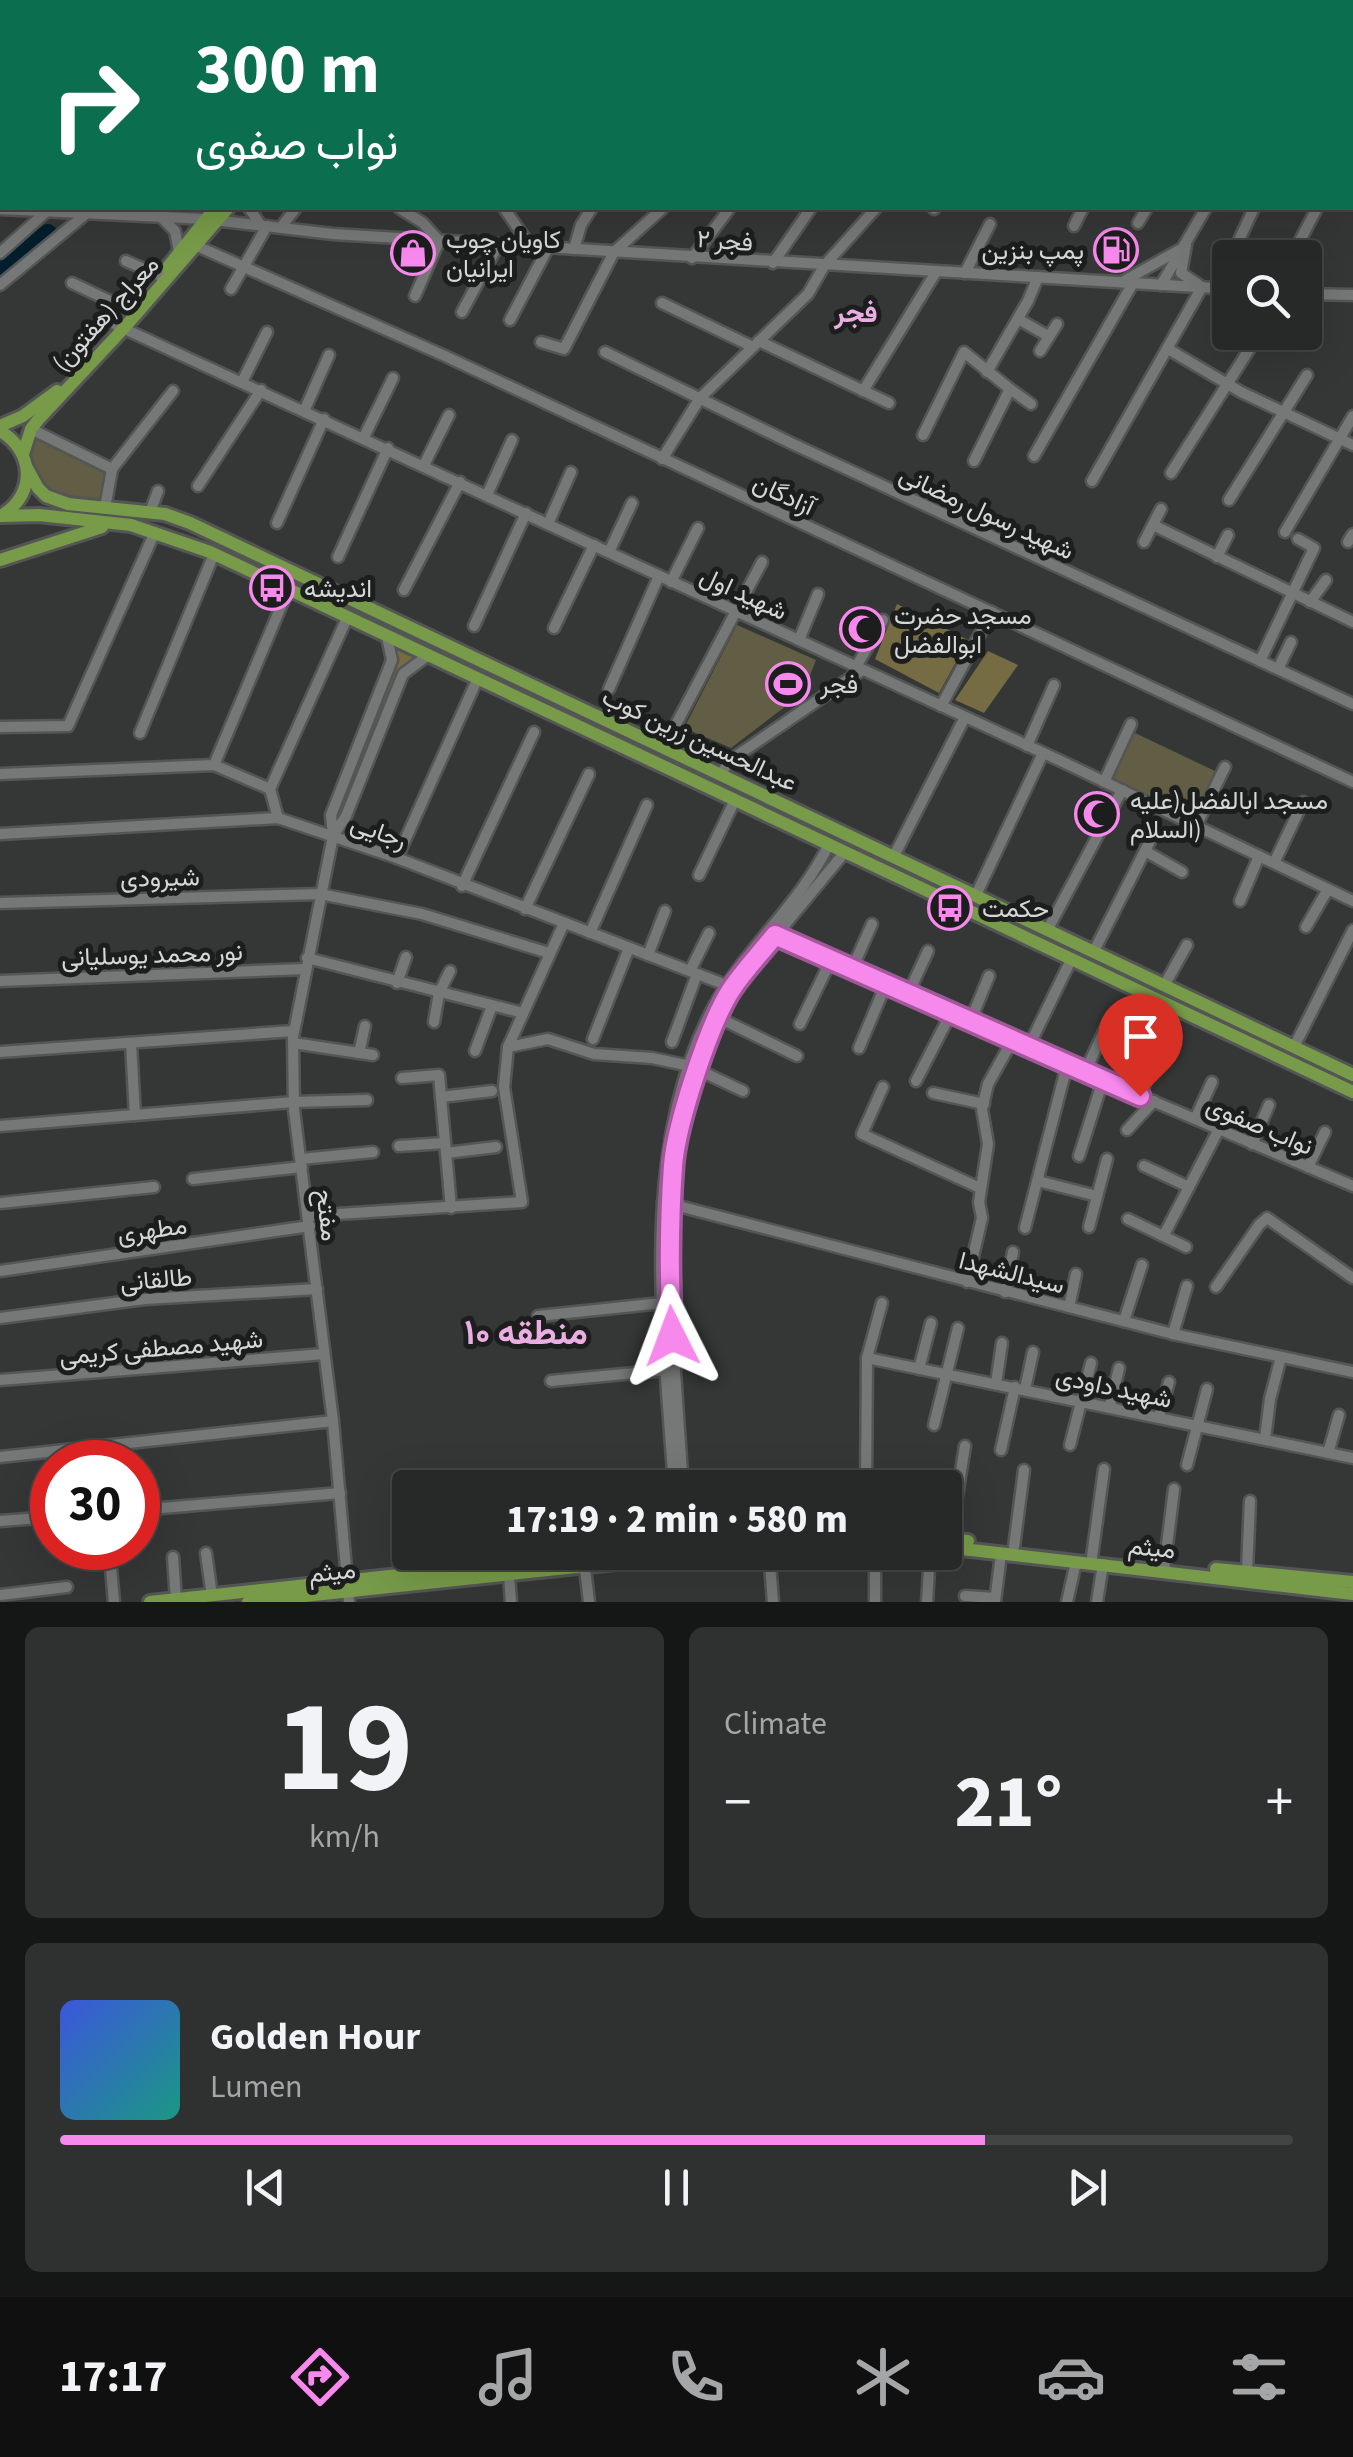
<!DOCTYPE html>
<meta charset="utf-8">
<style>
:root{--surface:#272928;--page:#2f3130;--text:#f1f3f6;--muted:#a4a6a8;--line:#434545;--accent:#f788ec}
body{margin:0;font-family:"Source Sans 3",Vazirmatn,sans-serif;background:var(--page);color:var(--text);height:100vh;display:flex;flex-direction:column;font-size:38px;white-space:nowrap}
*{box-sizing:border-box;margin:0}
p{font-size:32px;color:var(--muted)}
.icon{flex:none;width:55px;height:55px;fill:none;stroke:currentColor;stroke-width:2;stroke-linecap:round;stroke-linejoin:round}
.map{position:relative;height:1602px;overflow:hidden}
.sheet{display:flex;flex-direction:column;gap:25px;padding:25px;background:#151716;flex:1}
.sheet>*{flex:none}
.banner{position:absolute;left:0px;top:0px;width:1355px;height:210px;box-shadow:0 10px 40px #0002,0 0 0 2px var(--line);background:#0b6e4f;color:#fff;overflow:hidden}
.buttons{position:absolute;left:1212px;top:240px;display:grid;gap:20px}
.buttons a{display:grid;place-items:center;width:110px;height:110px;border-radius:10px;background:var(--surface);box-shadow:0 10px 40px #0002,0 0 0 2px var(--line);font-size:50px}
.speed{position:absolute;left:30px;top:1440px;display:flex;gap:20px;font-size:50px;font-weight:700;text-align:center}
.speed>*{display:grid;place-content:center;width:130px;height:130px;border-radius:50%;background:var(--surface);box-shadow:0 10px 40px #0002,0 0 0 2px var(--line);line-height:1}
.speed .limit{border:15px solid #d22;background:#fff;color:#111}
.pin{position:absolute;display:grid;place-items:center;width:85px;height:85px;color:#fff;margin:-102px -42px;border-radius:50% 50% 50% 0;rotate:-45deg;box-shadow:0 0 10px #0007}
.pin .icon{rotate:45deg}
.me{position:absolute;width:110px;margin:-55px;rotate:357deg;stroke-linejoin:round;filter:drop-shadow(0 0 8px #0008)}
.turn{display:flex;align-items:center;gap:35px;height:210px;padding:0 30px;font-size:45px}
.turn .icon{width:130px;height:130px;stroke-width:2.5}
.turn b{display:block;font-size:70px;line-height:85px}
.big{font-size:75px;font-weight:800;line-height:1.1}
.sheet .widget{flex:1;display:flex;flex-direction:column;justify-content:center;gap:15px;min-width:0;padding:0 35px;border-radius:15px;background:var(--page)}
.sheet .dial{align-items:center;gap:0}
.dial b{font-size:130px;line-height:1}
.song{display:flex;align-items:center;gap:30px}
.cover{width:120px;height:120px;border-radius:15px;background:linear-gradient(135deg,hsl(230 70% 55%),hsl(170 70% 35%))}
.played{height:10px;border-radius:5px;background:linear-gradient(90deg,var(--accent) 75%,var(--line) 75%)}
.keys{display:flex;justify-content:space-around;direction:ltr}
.heat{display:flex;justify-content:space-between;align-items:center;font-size:55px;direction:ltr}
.sheet .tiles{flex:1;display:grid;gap:25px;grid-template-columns:1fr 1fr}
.widget:last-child{grid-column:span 2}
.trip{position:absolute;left:392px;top:1470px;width:570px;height:100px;border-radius:10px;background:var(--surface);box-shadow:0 10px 40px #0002,0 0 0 2px var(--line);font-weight:800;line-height:100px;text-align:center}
.tabs{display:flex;height:160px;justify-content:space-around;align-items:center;background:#101010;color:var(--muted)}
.tabs .icon{width:70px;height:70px}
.tabs .active{color:var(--accent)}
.tabs b{font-size:45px;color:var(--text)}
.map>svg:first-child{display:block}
.green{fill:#625d45}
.forest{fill:#756c44}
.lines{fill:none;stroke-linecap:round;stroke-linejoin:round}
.river{stroke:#001e2c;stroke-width:18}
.minor-casing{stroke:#545655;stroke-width:15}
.major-casing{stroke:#545655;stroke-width:18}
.minor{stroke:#757876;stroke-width:10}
.major{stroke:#779b49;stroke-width:12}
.route-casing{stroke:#a15899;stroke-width:25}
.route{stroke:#f788ec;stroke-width:18}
.labels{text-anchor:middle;stroke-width:10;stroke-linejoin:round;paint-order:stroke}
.poi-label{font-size:25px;fill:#d6d7d7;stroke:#1c1e1d;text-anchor:start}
.street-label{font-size:25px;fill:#d6d7d7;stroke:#1c1e1d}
.neighbourhood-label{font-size:28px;font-weight:bold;fill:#ebaee3;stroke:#1c1e1d}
.district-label{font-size:35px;font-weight:bold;fill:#ebaee3;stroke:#1c1e1d}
</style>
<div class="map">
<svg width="1353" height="1602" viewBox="0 0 1353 1602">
<rect width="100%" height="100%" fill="#343735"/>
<g class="green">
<path d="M34 438 106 470 99 500C55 504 49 499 29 460Z"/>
<path d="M737 625 816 660 803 693 731 748 684 728Z"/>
<path d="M1135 733 1215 771 1193 817 1113 778Z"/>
</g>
<g class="forest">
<path d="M897 604 968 640 939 693 875 659Z"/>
<path d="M394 645 417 659 401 671 336 827 334 816 395 663Z"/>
<path d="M988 651 1018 665 984 713 955 700Z"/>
</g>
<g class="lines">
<g class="river">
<path d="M255 2 258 0"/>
<path d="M0 272 48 233"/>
</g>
<g class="minor-casing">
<g id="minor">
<path d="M794 0 800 2"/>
<path d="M1058 0 1061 2"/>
<path d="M1122 0 1124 2"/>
<path d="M1268 0 1272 2"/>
<path d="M1303 0 1307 2"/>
<path d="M81 2 84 0"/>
<path d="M243 2 245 0"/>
<path d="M277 2 280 0"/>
<path d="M333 2 336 0"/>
<path d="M511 2 515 0"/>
<path d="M563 2 567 0"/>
<path d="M681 2 685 0"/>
<path d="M720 2 722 0"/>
<path d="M809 2 810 0"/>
<path d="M899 2 900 0"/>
<path d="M1146 2 1150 0"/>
<path d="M1222 2 1223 0"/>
<path d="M1336 2 1339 0"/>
<path d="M1352 31H1353"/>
<path d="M0 35 2 37"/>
<path d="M1352 57H1353"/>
<path d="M0 79 2 81"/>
<path d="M1352 137 1353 136"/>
<path d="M249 208 260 224"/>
<path d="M399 208 423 223 439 241 415 296"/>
<path d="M504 208 531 247"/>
<path d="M0 209 205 219 333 234 1230 289"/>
<path d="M934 209 935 208"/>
<path d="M161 217 175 231 179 251"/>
<path d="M1138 223 1147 208"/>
<path d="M1074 226 1083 208"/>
<path d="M281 227 296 208"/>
<path d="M1239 240 1254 208"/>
<path d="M197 246 445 356 1353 782"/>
<path d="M574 249 581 225 592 208"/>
<path d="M0 253 46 212"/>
<path d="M692 258 730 208"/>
<path d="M1291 258 1317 208"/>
<path d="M126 261 160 276"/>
<path d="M773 263 811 208"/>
<path d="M965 273 990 224"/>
<path d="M1122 282 1181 249"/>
<path d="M72 283 129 310"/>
<path d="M0 285 87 213"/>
<path d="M1161 285 1206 208"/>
<path d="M231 289 267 226"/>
<path d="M1305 294 1353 295"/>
<path d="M662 303 751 346"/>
<path d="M462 312 498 245"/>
<path d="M1018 319 1048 336"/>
<path d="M510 320 548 248"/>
<path d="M116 325 1063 762 1353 901"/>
<path d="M759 341 889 403"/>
<path d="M541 342 564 349 614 252 663 208"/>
<path d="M1168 349 1241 392 1353 445"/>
<path d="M1040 351 1057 324"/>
<path d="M605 352 793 444 1353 704"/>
<path d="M987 372 1028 301 1038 277"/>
<path d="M242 382 267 332"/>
<path d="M1010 389 1031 404"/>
<path d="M863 391 936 272"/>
<path d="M305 409 329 355"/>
<path d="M31 429 112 469"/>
<path d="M923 435 964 352 1010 389 974 461"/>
<path d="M364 437 393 378"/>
<path d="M1034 456 1133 283"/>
<path d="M662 459 700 398 808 294 824 266 876 208"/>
<path d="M424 465 449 415"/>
<path d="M1171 473 1250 348"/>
<path d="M1092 481 1202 287 1181 273 1186 245"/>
<path d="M198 486 261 390"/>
<path d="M487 495 512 440"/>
<path d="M1229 500 1307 375"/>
<path d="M105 508 112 469 173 391"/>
<path d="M150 512 158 491"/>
<path d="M277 523 324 419"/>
<path d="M548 524 571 472"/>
<path d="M1153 525 1353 622"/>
<path d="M1285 532 1353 416"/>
<path d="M1144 542 1161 509"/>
<path d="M1348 542 1353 534"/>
<path d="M609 552 632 503"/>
<path d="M338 557 388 448"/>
<path d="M1217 557 1228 535"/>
<path d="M671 582 698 528"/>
<path d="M404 590 460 482"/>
<path d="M1310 602 1326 580"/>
<path d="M474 626 526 513"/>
<path d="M554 628 594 545"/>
<path d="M387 637 392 660 331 815 333 836 346 816 403 674 427 656"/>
<path d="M799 640 818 594"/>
<path d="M1260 661 1314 548 1298 539"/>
<path d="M856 667 883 620"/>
<path d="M1278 669 1291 642"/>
<path d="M609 689 659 576"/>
<path d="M941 706 992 612"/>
<path d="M0 727 68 726 155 532"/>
<path d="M140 733 214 554"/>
<path d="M1027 746 1054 685"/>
<path d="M664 747 762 562"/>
<path d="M214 765 288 590"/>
<path d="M0 774 214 765 270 789"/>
<path d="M721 774 729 761 862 670"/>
<path d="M1104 782 1131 724"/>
<path d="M278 818 270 789 347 618"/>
<path d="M1196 826 1225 767"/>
<path d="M0 834 278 818 397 858 726 985"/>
<path d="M333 836 293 1037 294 1110 333 1421 349 1602"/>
<path d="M1145 851 1182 872"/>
<path d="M894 856 965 717"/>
<path d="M397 858 477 680"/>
<path d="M1274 863 1303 802"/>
<path d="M699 875 735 800"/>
<path d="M462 886 534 732"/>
<path d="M976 895 1043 753"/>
<path d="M1240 901 1259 856"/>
<path d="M0 903 320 894 422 914 549 953"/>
<path d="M525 909 589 774"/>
<path d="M1306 927 1328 889"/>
<path d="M1048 929 1122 790"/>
<path d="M590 933 647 805"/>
<path d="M772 933 1051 1058 1353 1186"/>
<path d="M1094 951 1150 841"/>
<path d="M648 955 665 911"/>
<path d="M307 958 523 1013"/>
<path d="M852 969 872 924"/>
<path d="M690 971 709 933"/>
<path d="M0 981 305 969"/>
<path d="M397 983 406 957"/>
<path d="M1165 984 1187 945"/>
<path d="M908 994 928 951"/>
<path d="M711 1014 797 1056"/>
<path d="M434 1022 439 993 450 971"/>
<path d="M970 1022 989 976"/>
<path d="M800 1024 831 960"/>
<path d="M593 1039 629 948"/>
<path d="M672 1042 697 974"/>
<path d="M131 1043 135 1115"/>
<path d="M293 1043 373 1055"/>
<path d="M508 1047 548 1039 594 1054 652 1058 690 1066 743 1091"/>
<path d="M1294 1047 1353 930"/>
<path d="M859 1048 886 984"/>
<path d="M1028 1048 1071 960"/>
<path d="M475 1051 492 1006"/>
<path d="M0 1052 294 1031"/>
<path d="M359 1053 365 1026"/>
<path d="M1085 1072 1107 1025"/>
<path d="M402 1078 439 1075 451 1208"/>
<path d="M916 1081 951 1013"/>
<path d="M883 1087 862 1134 980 1188"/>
<path d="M933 1093 984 1104"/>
<path d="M1140 1096 1159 1049"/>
<path d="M441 1097 492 1091"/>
<path d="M1195 1119 1212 1082"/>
<path d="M0 1126 294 1102 367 1100"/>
<path d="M1127 1130 1154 1101"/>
<path d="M1252 1144 1269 1105"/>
<path d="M399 1146 445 1143"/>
<path d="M446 1153 496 1147"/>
<path d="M1079 1156 1103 1080"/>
<path d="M301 1159 373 1152"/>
<path d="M1144 1166 1189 1187"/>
<path d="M1308 1167 1325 1132"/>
<path d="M193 1179 302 1167"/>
<path d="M1038 1181 1097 1196"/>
<path d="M663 1202 1173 1334 1353 1372"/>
<path d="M0 1203 154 1187"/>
<path d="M308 1216 522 1202 504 1087 508 1047 564 923"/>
<path d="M1128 1219 1186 1247"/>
<path d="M1089 1227 1107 1159"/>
<path d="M1025 1228 1067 1065"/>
<path d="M1164 1235 1219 1129"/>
<path d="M0 1271 310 1226"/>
<path d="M967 1282 982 1218 979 1202 988 1144 982 1109 988 1084 1012 1041"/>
<path d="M1216 1287 1259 1225 1267 1218 1353 1278"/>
<path d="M1005 1292 1013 1252"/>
<path d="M1069 1307 1076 1274"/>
<path d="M538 1316 662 1303"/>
<path d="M0 1318 145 1299 317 1289"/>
<path d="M1124 1321 1142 1265"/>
<path d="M1173 1334 1187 1286"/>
<path d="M867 1358 1353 1458"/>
<path d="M919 1369 931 1323"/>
<path d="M0 1380 324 1354"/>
<path d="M551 1381 666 1370"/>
<path d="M996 1384 1002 1343"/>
<path d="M1025 1389 1033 1352"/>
<path d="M1110 1406 1119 1368"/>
<path d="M1159 1417 1169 1382"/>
<path d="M934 1425 958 1328"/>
<path d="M1265 1439 1270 1399 1281 1357"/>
<path d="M1070 1445 1091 1363"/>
<path d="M1001 1450 1015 1387"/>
<path d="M1328 1453 1339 1415"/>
<path d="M0 1457 333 1421"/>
<path d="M1187 1465 1207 1389"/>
<path d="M674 1488C664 1331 637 1150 714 1006 746 948 800 904 829 844"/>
<path d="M683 1488 670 1299 673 1162 697 1070 731 990 845 852"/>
<path d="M866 1488 867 1358 882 1303"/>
<path d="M138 1510 340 1493"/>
<path d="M0 1521 52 1517"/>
<path d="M950 1539 965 1446"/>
<path d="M1014 1547 1024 1470"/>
<path d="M769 1552 773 1602"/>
<path d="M875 1552V1602"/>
<path d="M206 1553 212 1596"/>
<path d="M173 1557 176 1600"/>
<path d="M1092 1557 1104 1469"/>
<path d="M111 1568 114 1602"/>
<path d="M585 1568 589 1602"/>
<path d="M1164 1570 1174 1489"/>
<path d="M1247 1571 1250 1501"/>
<path d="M509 1575 511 1602"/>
<path d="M0 1595 67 1587"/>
<path d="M965 1596 995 1598"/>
<path d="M927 1602 930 1552"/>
<path d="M995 1602 1001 1554"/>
<path d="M1067 1602 1076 1562"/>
<path d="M1097 1602 1103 1564"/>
</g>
</g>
<g class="major-casing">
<g id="major">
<path d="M415 2 417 0"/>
<path d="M167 268 215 208"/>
<path d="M0 426 23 416 57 391"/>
<path d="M0 431C33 450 37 492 4 514"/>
<path d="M23 454 31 429 38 420 124 328 228 208"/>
<path d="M27 468 38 488 46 496 68 504 165 514 190 523 1353 1075"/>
<path d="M1 516 39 515 131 525 210 552 1353 1092"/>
<path d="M0 560 102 527"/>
<path d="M945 1539 968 1541"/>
<path d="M945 1547 1353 1594"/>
<path d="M1216 1569 1353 1582"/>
<path d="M150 1602 610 1552"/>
<path d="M248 1602 718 1552"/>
</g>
</g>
<use href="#minor" class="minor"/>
<use href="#major" class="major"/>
</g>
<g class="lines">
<g class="route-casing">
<path id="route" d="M672 1336C669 1280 669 1222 673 1166 676 1125 709 1024 731 990 744 970 761 953 775 935L1140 1096"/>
</g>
<use href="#route" class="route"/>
</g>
<defs>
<g id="fuel-ring" transform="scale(2.25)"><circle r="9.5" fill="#1c1e1d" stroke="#f788ec" stroke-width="1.5"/><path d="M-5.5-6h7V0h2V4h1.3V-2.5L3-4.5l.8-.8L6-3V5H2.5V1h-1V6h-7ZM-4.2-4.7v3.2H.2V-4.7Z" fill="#f788ec"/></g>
<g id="shop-ring" transform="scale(2.25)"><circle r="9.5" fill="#1c1e1d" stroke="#f788ec" stroke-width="1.5"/><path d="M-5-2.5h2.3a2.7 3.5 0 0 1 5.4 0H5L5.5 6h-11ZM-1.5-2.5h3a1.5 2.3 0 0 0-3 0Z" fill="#f788ec"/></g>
<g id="bus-ring" transform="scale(2.25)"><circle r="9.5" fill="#1c1e1d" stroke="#f788ec" stroke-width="1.5"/><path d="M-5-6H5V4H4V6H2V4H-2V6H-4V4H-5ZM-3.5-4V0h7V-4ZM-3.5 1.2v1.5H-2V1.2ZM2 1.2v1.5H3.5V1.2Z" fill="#f788ec"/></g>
<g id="mosque-ring" transform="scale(2.25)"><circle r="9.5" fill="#1c1e1d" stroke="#f788ec" stroke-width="1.5"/><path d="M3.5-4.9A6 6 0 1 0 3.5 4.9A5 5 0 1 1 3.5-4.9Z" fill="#f788ec"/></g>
<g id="stadium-ring" transform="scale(2.25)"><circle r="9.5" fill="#1c1e1d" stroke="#f788ec" stroke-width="1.5"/><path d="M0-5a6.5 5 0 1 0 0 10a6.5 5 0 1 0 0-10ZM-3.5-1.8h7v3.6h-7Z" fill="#f788ec"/></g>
</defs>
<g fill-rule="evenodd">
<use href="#fuel-ring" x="1116" y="250"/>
<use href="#shop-ring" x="413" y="253"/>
<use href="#bus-ring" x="272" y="588"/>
<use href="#mosque-ring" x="862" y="629"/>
<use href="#stadium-ring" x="788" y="684"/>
<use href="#mosque-ring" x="1097" y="814"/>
<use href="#bus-ring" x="950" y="908"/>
</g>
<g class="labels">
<g class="poi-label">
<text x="446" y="248">کاویان چوب<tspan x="446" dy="29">ایرانیان</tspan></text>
<text x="1084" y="259" text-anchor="end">پمپ بنزین</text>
<text x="304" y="597">اندیشه</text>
<text x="894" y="624">مسجد حضرت<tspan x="894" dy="29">ابوالفضل</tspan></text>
<text x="820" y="693">فجر</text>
<text x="1130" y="809">مسجد ابالفضل(علیه<tspan x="1130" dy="29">السلام)</tspan></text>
<text x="982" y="917">حکمت</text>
</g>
<g class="street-label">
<text transform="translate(725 240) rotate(4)" y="9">فجر ۲</text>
<text transform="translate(105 313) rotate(-48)" y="9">معراج (هفتون)</text>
<text transform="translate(784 494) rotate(25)" y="9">آزادگان</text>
<text transform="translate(987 512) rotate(25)" y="9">شهید رسول رمضانی</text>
<text transform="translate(744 593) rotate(25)" y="9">شهید اول</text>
<text transform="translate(700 739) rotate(25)" y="9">عبدالحسین زرین کوب</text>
<text transform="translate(379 831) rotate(20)" y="9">رجایی</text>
<text transform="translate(160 877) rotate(-1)" y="9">شیرودی</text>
<text transform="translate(152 954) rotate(-2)" y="9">نور محمد یوسلیانی</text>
<text transform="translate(1260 1125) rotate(23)" y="9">نواب صفوی</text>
<text transform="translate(328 1215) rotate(83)" y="9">مفتح</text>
<text transform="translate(152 1229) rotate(-8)" y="9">مطهری</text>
<text transform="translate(1012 1272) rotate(14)" y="9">سیدالشهدا</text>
<text transform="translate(156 1279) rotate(-5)" y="9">طالقانی</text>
<text transform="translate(161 1347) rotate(-5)" y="9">شهید مصطفی کریمی</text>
<text transform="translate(1114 1387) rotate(12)" y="9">شهید داودی</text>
<text transform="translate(1152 1547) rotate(6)" y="9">میثم</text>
<text transform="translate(332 1571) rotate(-6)" y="9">میثم</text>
</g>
<g class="neighbourhood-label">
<text x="856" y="322">فجر</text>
</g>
<g class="district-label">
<text x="526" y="1344">منطقه ۱۰</text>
</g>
</g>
</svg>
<div class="buttons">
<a><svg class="icon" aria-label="search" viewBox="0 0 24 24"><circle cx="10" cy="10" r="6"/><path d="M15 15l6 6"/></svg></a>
</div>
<div class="speed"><div class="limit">30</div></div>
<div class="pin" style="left:1140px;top:1096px;background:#d93025"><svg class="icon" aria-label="arrive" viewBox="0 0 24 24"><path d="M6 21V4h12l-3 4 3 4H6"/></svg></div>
<svg class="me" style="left:672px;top:1336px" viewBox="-20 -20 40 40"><path d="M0-17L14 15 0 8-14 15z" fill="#f788ec" stroke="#fff" stroke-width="4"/></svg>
<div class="trip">17:19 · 2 min · 580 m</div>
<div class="banner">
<div class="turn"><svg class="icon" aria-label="right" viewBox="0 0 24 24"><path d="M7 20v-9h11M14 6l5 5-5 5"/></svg><div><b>300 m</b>نواب صفوی</div></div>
</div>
</div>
<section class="sheet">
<div class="tiles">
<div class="widget dial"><b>19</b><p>km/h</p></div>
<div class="widget"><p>Climate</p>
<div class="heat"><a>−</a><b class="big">21°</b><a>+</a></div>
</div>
<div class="widget">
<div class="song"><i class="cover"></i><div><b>Golden Hour</b><p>Lumen</p></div></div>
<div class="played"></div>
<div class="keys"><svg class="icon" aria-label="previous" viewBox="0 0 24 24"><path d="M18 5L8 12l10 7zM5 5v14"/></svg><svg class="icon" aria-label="pause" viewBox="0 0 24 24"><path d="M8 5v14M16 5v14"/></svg><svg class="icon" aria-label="next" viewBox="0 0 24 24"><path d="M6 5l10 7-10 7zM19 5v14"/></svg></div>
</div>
</div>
</section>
<nav class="tabs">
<b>17:17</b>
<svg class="icon active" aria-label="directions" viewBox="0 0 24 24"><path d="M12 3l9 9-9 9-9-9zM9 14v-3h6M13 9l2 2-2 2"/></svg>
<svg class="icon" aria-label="music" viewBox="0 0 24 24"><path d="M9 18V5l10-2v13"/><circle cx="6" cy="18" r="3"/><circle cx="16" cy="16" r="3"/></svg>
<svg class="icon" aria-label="phone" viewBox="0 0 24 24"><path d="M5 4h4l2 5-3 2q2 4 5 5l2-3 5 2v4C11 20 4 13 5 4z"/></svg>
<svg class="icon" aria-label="climate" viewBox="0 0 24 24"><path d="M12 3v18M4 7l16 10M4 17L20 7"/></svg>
<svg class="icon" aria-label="car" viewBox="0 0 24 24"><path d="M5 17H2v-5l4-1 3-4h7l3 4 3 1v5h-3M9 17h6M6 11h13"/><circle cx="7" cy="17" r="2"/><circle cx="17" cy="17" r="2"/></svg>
<svg class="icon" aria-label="filters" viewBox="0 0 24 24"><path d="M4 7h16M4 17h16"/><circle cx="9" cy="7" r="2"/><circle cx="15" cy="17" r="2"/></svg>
</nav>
